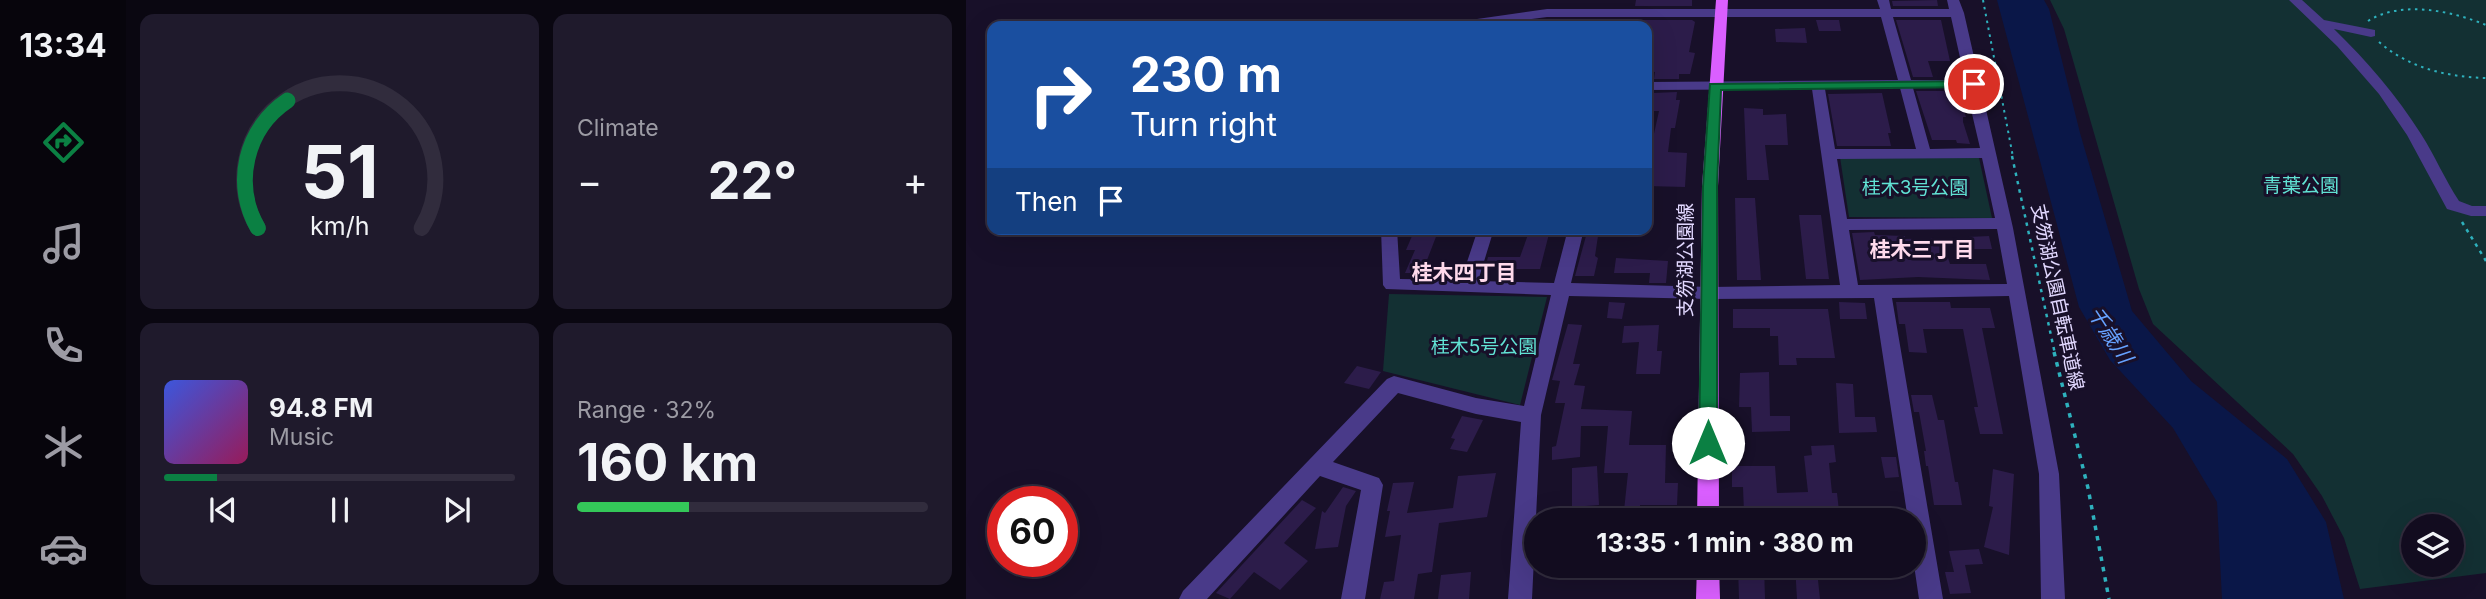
<!DOCTYPE html>
<meta charset="utf-8">
<style>
:root{--surface:#120c1f;--page:#1f1a2c;--text:#f1f3f6;--muted:#9c9ba4;--line:#312c3d;--accent:#0b8043}
body{margin:0;font-family:Inter,"Noto Sans JP",sans-serif;background:var(--page);color:var(--text);height:100vh;display:flex;flex-direction:column;font-size:26px;white-space:nowrap}
*{box-sizing:border-box;margin:0}
p{font-size:23px;color:var(--muted)}
.icon{flex:none;width:38px;height:38px;fill:none;stroke:currentColor;stroke-width:2;stroke-linecap:round;stroke-linejoin:round}
.map{position:relative;flex:1;overflow:hidden}
.sheet{display:flex;flex-direction:column;gap:14px;padding:14px;background:#0a0711;width:840px}
.sheet>*{flex:none}
.top-card{position:absolute;left:21px;top:21px;width:665px;height:214px;border-radius:14px;box-shadow:0 7px 28px #0002,0 0 0 2px var(--line);background:#1a4fa0;color:#fff;overflow:hidden}
.buttons{position:absolute;left:1435px;top:514px;display:grid;gap:14px}
.buttons a{display:grid;place-items:center;width:63px;height:63px;border-radius:50%;background:var(--surface);box-shadow:0 7px 28px #0002,0 0 0 2px var(--line);font-size:35px}
.speed{position:absolute;left:21px;top:486px;display:flex;gap:14px;font-size:35px;font-weight:700;text-align:center}
.speed>*{display:grid;place-content:center;width:91px;height:91px;border-radius:50%;background:var(--surface);box-shadow:0 7px 28px #0002,0 0 0 2px var(--line);line-height:1}
.speed .limit{border:10px solid #d22;background:#fff;color:#111}
.pin{position:absolute;display:grid;place-items:center;width:60px;height:60px;color:#fff;margin:-30px;border:4px solid #fff;border-radius:50%;box-shadow:0 2px 7px #0007}
.me{position:absolute;width:77px;margin:-38px;rotate:0deg;stroke-linejoin:round;filter:drop-shadow(0 0 5px #0008)}
.turn{display:flex;align-items:center;gap:24px;height:147px;padding:0 28px;font-size:32px}
.turn .icon{width:91px;height:91px;stroke-width:2.5}
.turn b{display:block;font-size:49px;line-height:60px}
.then{display:flex;align-items:center;height:66px;padding:0 28px;background:#0003;gap:14px;font-size:26px}
.big{font-size:52px;font-weight:700;line-height:1.1}
.sheet .card{flex:1;display:flex;flex-direction:column;justify-content:center;gap:10px;min-width:0;padding:0 24px;border-radius:14px;background:var(--page)}
.sheet .dial{align-items:center;gap:0}
.dial svg{height:182px;overflow:visible;fill:none;stroke:var(--line);stroke-width:7;stroke-linecap:round;text-anchor:middle}
.dial text{fill:var(--text);stroke:none}
.song{display:flex;align-items:center;gap:21px}
.cover{width:84px;height:84px;border-radius:10px;background:linear-gradient(135deg,hsl(230 70% 55%),hsl(330 70% 35%))}
.played{height:7px;border-radius:4px;background:linear-gradient(90deg,var(--accent) 15%,var(--line) 15%)}
.keys{display:flex;justify-content:space-around;direction:ltr}
.heat{display:flex;justify-content:space-between;align-items:center;font-size:38px;direction:ltr}
.charge{height:10px;border-radius:5px;background:linear-gradient(90deg,#34c759 32%,var(--line) 0)}
.sheet .tiles{flex:1;display:grid;gap:14px;grid-template-columns:repeat(2,1fr)}
.trip{position:absolute;left:558px;top:508px;width:402px;height:70px;border-radius:35px;background:var(--surface);box-shadow:0 7px 28px #0002,0 0 0 2px var(--line);font-weight:700;line-height:70px;text-align:center}
main{display:flex;flex:1;min-height:0}
.tab-bar{display:flex;flex-direction:column;width:126px;justify-content:space-around;align-items:center;background:#07050c;color:var(--muted)}
.tab-bar .icon{width:49px;height:49px}
.tab-bar .on{color:var(--accent)}
.tab-bar b{font-size:32px;color:var(--text)}
.map>svg:first-child{display:block}
.green{fill:#133033;fill-rule:evenodd}
.water{fill:#0a1748}
.building{fill:#2c1c4a}
.lines{fill:none;stroke-linecap:round;stroke-linejoin:round}
.path-far2{stroke:#2eb1bd;stroke-width:2;stroke-dasharray:2.5 4.5;stroke-linecap:butt}
.path-far1{stroke:#2eb1bd;stroke-width:2.5;stroke-dasharray:3.5 5;stroke-linecap:butt}
.path{stroke:#2eb1bd;stroke-width:3.5;stroke-dasharray:4.5 6;stroke-linecap:butt}
.minor{fill:#493a89;fill-rule:evenodd}
.major{fill:#da5fff;fill-rule:evenodd}
.route{fill:#0b8043;stroke:#07532c;stroke-width:2}
.labels{text-anchor:middle;stroke-width:6;stroke-linejoin:round;paint-order:stroke}
.park-label{font-size:19px;fill:#61e2d4;stroke:#181029}
.street-label{font-size:19px;fill:#e2d8ff;stroke:#181029}
.neighbourhood-label{font-size:21px;font-weight:bold;fill:#ffdaec;stroke:#181029}
.water-label{font-size:21px;font-style:italic;fill:#66a2ff;stroke:#181029}
</style>
<main>
<nav class="tab-bar">
<b>13:34</b>
<svg class="icon on" aria-label="directions" viewBox="0 0 24 24"><path d="M12 3l9 9-9 9-9-9zM9 14v-3h6M13 9l2 2-2 2"/></svg>
<svg class="icon" aria-label="music" viewBox="0 0 24 24"><path d="M9 18V5l10-2v13"/><circle cx="6" cy="18" r="3"/><circle cx="16" cy="16" r="3"/></svg>
<svg class="icon" aria-label="phone" viewBox="0 0 24 24"><path d="M5 4h4l2 5-3 2q2 4 5 5l2-3 5 2v4C11 20 4 13 5 4z"/></svg>
<svg class="icon" aria-label="climate" viewBox="0 0 24 24"><path d="M12 3v18M4 7l16 10M4 17L20 7"/></svg>
<svg class="icon" aria-label="car" viewBox="0 0 24 24"><path d="M5 17H2v-5l4-1 3-4h7l3 4 3 1v5h-3M9 17h6M6 11h13"/><circle cx="7" cy="17" r="2"/><circle cx="17" cy="17" r="2"/></svg>
</nav>
<section class="sheet">
<div class="tiles">
<div class="card dial"><svg viewBox="0 0 100 80">
<path d="M14 69A42 42 0 1 1 86 69"/>
<path d="M14 69A42 42 0 0 1 27 13" stroke="#0b8043"/>
<text x="50" y="56" font-size="32" font-weight="700">51</text>
<text x="50" y="72" font-size="11">km/h</text>
</svg></div>
<div class="card"><p>Climate</p>
<div class="heat"><a>−</a><b class="big">22°</b><a>+</a></div>
</div>
<div class="card">
<div class="song"><i class="cover"></i><div><b>94.8 FM</b><p>Music</p></div></div>
<div class="played"></div>
<div class="keys"><svg class="icon" aria-label="previous" viewBox="0 0 24 24"><path d="M18 5L8 12l10 7zM5 5v14"/></svg><svg class="icon" aria-label="pause" viewBox="0 0 24 24"><path d="M8 5v14M16 5v14"/></svg><svg class="icon" aria-label="next" viewBox="0 0 24 24"><path d="M6 5l10 7-10 7zM19 5v14"/></svg></div>
</div>
<div class="card"><p>Range · 32%</p><b class="big">160 km</b><div class="charge"></div></div>
</div>
</section>
<div class="map">
<svg width="1520" height="599" viewBox="0 0 1520 599">
<rect width="100%" height="100%" fill="#181029"/>
<g class="green">
<path d="M1084 0H1520V573L1394 589 1378 538 1356 496 1327 454 1187 324 1173 289 1098 29ZM1447 527H1486V565H1447Z"/>
<path d="M874 157 1013 158 1026 218 883 217Z"/>
<path d="M423 294 581 297 554 405 417 371Z"/>
</g>
<path class="water" d="M1031 0H1078L1083 9 1114 133 1166 311 1225 381 1321 459 1360 522 1378 599H1256L1251 502 1207 428 1144 360 1113 307Z"/>
<g class="building">
<path d="M670 0H726V6H669Z"/>
<path d="M971 0 972 6H927L926 1Z"/>
<path d="M667 20H726L729 22 723 52 729 53 724 74H713V79H688L689 72 681 71V26H666Z"/>
<path d="M850 20H873L875 31H853Z"/>
<path d="M930 20H975L984 61H962L967 77H947Z"/>
<path d="M839 28 841 43 810 42 809 29Z"/>
<path d="M950 91H992L1000 117H997V122L1004 144 991 143 990 140H966Z"/>
<path d="M711 92 710 100H714L709 128H705L702 152 721 153 719 187 681 186V152H684L693 111H685L687 93Z"/>
<path d="M916 93 925 133H922L925 146H871L862 94Z"/>
<path d="M778 108 797 109V115L820 114 822 145H799L803 180H781Z"/>
<path d="M769 198H789L795 280H771Z"/>
<path d="M833 215H855L863 279H840Z"/>
<path d="M449 229H473L456 273H439L449 250H440Z"/>
<path d="M564 229 584 230 574 269H519L522 257H554Z"/>
<path d="M908 232 909 235 939 236V239L974 238 979 258H982L984 264H1020L1024 280 952 277 894 280 886 233Z"/>
<path d="M620 236H632L629 256 632 258 628 276H609Z"/>
<path d="M1023 236 1026 249H1005L1002 237Z"/>
<path d="M650 258 702 261 700 283H683L684 273H648Z"/>
<path d="M643 302 659 303 656 319 641 318Z"/>
<path d="M873 302 899 303 901 319H874Z"/>
<path d="M930 302H984L985 308H1024L1029 328H1016L1037 434H1014L1008 407H1012L997 329H957L961 353 943 352 939 324H933Z"/>
<path d="M767 309H862L869 358H830L831 365H813L812 336H804V328H767Z"/>
<path d="M602 324 616 325 607 364H614L608 385 619 386 615 409 666 411 663 445H700L699 483H712L711 505H674V520H657L662 473H638L642 426H615L614 457 586 460V447L590 446 599 403H589L594 381 586 380Z"/>
<path d="M693 325 691 351H696L694 374H670L673 342 656 343 658 326Z"/>
<path d="M391 366 415 372 403 389 378 383Z"/>
<path d="M803 372 804 416H824V431L786 432 785 407H773L774 373Z"/>
<path d="M870 383 887 384 889 417H909L911 432 873 433Z"/>
<path d="M945 395H966L972 420H978L989 482H992L996 505H968L962 466H960L958 451H960L953 412H948Z"/>
<path d="M496 416 517 420 501 452 484 449 489 439 485 438Z"/>
<path d="M868 445 870 462 863 463 866 493H871L874 520H821L820 511 778 512 777 487H766V466H809L811 493 842 492 838 456 846 455 845 446Z"/>
<path d="M915 457H930L933 477 919 478Z"/>
<path d="M631 466 633 505 606 507V468Z"/>
<path d="M1027 469 1048 474 1043 555 1018 547 1027 507 1023 506Z"/>
<path d="M530 473 521 517 473 523 466 572 452 574 448 599H414L418 582 428 581 435 535 419 537 424 511H421L427 483 448 482 441 513 487 508 492 476Z"/>
<path d="M377 487 390 491 380 506 372 547 349 549 356 511 359 513Z"/>
<path d="M336 500 350 508 318 543 342 561 314 590 288 572 264 599 250 593Z"/>
<path d="M1013 549 1017 564 999 565 1005 593 984 594 979 572H988L983 551Z"/>
<path d="M644 565H671L670 578H644Z"/>
<path d="M772 565H798L799 599H773Z"/>
<path d="M829 565H859L861 579 852 580 854 599H831Z"/>
<path d="M505 572 503 599H472L475 575Z"/>
</g>
<g class="lines">
<g class="path-far2">
<path d="M1017 0 1047 157"/>
<path d="M1402 21C1435 0 1486 11 1520 25"/>
<path d="M1413 42C1443 68 1481 77 1520 78"/>
</g>
<g class="path-far1">
<path d="M1046 156 1089 354"/>
<path d="M1496 222 1520 261"/>
</g>
<path class="path" d="M1088 352 1122 488 1143 599"/>
<g class="minor">
<path d="M911 0H923L925 9H983L981 0H993L998 13 1047 228 1093 474 1099 599H1075L1073 474 1043 296 926 298 977 599H953L948 565V520H942L908 298 744 299 603 296 575 415 566 599H542L555 422 510 414 432 393 367 462 413 478 417 485 399 599H375L395 490 354 476 241 599H213L217 591 421 379 428 376 510 398 558 406 585 295 420 289 417 285 415 229H431L434 279 495 280 512 229H528L512 281 588 283 602 229H618L605 283 744 287 874 285 846 89 681 90V82L932 80 915 17H581L512 26H481L483 23 581 9H914ZM927 17H985L999 80H945ZM934 88 950 149H869L859 89ZM947 88H1000L1014 148 964 149ZM1016 158 1029 218 881 219 871 159ZM1031 229 1041 284 892 285 883 230Z"/>
<path d="M1323 0H1336L1358 20 1409 30V36L1405 37 1368 29C1401 61 1431 96 1455 134 1469 156 1479 180 1493 201L1506 206H1520V216H1505L1481 209 1441 135 1413 94 1371 46Z"/>
</g>
<g class="major">
<path d="M750 0H762L752 186 753 520H731L736 186Z"/>
<path d="M731 565H753L754 599H730Z"/>
</g>
</g>
<path class="route" d="M1008 81 1014 84 1012 87 755 90 751 186V443L749 448 742 450 736 448 733 443 737 186 744 84Z"/>
<g class="labels">
<g class="park-label">
<text x="1335" y="192">青葉公園</text>
<text x="949" y="194">桂木3号公園</text>
<text x="518" y="353">桂木5号公園</text>
</g>
<g class="street-label">
<text transform="translate(719 260) rotate(-90)" y="7">支笏湖公園線</text>
<text transform="translate(1092 297) rotate(78)" y="7">支笏湖公園自転車道線</text>
</g>
<g class="neighbourhood-label">
<text x="956" y="257">桂木三丁目</text>
<text x="498" y="280">桂木四丁目</text>
</g>
<g class="water-label">
<text transform="translate(1144 335) rotate(57)" y="7">千歳川</text>
</g>
</g>
</svg>
<div class="buttons">
<a><svg class="icon" aria-label="layers" viewBox="0 0 24 24"><path d="M12 4l9 5-9 5-9-5zM3 14l9 5 9-5"/></svg></a>
</div>
<div class="speed"><div class="limit">60</div></div>
<div class="pin" style="left:1008px;top:84px;background:#d93025"><svg class="icon" aria-label="arrive" viewBox="0 0 24 24"><path d="M6 21V4h12l-3 4 3 4H6"/></svg></div>
<svg class="me" style="left:742px;top:443px" viewBox="-20 -20 40 40"><circle r="19" fill="#fff"/><path d="M0-13L10 11 0 6-10 11z" fill="#0b8043"/></svg>
<div class="trip">13:35 · 1 min · 380 m</div>
<div class="top-card">
<div class="turn"><svg class="icon" aria-label="right" viewBox="0 0 24 24"><path d="M7 20v-9h11M14 6l5 5-5 5"/></svg><div><b>230 m</b>Turn right</div></div>
<div class="then">Then<svg class="icon" aria-label="arrive" viewBox="0 0 24 24"><path d="M6 21V4h12l-3 4 3 4H6"/></svg></div>
</div>
</div>
</main>
